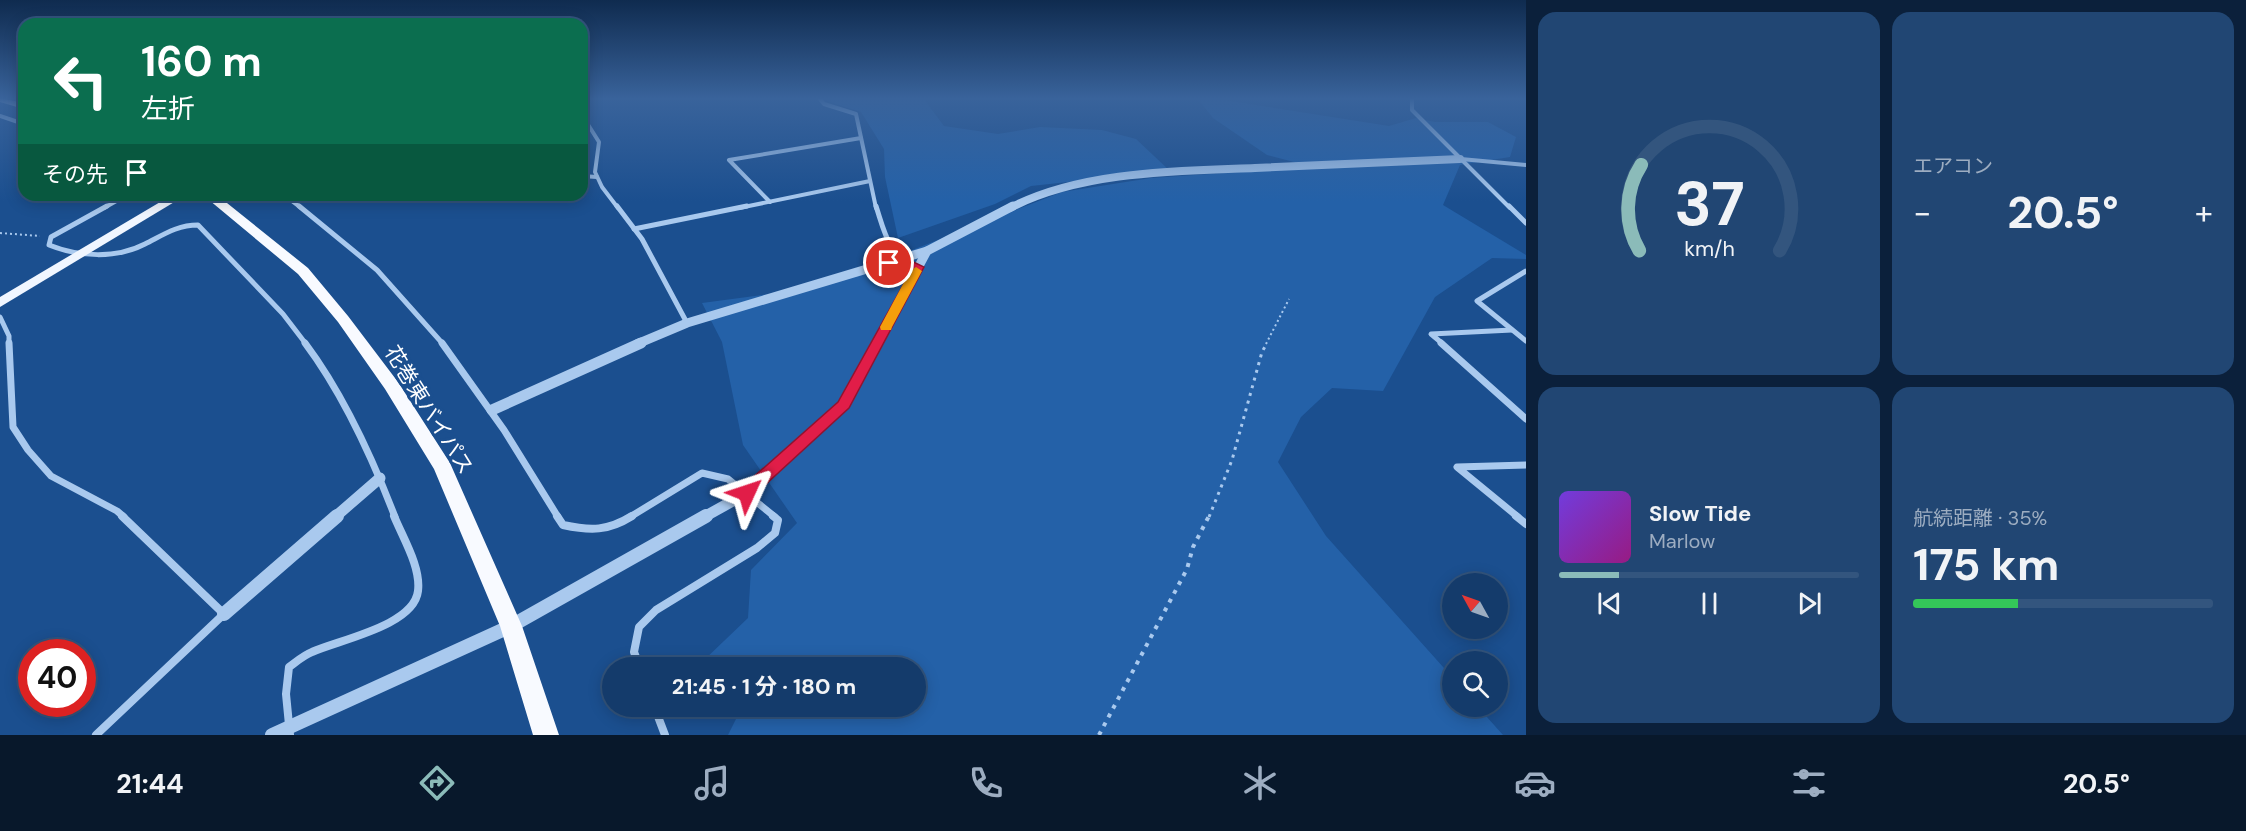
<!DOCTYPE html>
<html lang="ja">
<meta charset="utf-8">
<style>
:root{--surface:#143b6b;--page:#214673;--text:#f1f3f6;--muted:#9dadc1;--line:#33557e;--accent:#8bbbb9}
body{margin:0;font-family:"DM Sans","Noto Sans JP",sans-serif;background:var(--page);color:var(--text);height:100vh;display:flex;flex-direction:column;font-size:22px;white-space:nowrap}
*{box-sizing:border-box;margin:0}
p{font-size:20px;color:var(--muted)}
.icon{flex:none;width:33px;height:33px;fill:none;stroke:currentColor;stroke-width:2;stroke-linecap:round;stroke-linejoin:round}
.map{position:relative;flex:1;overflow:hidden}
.details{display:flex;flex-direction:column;gap:12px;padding:12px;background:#0b203b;width:720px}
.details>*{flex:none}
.top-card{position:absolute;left:18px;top:18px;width:570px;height:183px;border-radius:18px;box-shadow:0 3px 15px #0003,0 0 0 2px var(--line);background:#0b6e4f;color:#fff;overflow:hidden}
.needle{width:39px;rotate:310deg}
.tools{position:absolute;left:1442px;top:573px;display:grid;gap:12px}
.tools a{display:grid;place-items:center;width:66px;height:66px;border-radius:50%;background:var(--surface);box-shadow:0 3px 15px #0003,0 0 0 2px var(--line);font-size:30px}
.speed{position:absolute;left:18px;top:639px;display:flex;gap:12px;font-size:30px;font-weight:700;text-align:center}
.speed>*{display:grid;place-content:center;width:78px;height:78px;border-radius:50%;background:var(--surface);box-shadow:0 3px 15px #0003,0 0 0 2px var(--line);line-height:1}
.speed .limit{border:9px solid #d22;background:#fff;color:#111}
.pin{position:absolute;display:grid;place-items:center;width:51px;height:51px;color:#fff;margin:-26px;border:3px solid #fff;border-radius:50%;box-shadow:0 2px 6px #0007}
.me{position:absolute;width:66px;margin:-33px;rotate:48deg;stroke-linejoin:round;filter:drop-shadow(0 0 4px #0008)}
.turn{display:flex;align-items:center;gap:21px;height:126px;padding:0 24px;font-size:27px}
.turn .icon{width:78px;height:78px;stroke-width:2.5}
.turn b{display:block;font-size:42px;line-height:51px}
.then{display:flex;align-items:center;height:57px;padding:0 24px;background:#0003;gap:12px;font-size:22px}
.big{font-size:45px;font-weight:700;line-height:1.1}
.details .tile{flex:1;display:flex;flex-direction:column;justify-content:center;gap:9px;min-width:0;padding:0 21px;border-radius:18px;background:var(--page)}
.details .dial{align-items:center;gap:0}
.dial svg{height:156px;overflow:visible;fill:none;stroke:var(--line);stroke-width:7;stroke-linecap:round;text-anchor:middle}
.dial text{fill:var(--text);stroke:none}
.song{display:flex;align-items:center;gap:18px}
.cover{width:72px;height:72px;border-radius:9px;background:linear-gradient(135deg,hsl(260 70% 55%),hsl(310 70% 35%))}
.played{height:6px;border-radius:3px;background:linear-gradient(90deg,var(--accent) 20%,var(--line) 20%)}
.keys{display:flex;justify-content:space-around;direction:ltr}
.heat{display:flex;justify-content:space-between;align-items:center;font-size:33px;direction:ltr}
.charge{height:9px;border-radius:4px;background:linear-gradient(90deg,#34c759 35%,var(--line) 0)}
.details .tiles{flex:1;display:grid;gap:12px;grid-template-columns:repeat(2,1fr)}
.trip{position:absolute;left:602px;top:657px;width:324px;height:60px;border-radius:30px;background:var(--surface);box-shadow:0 3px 15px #0003,0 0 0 2px var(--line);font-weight:700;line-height:60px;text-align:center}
.menu{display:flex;height:96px;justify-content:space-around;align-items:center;background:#08182b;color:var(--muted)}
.menu .icon{width:42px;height:42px}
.menu .active{color:var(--accent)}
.menu b{font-size:27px;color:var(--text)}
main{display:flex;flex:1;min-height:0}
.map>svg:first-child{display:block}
.green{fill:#2461a8}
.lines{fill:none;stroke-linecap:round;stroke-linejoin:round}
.path-far2{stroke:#a9c9ee;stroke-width:2;stroke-dasharray:2 3;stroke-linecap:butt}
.path-far1{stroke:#a9c9ee;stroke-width:3;stroke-dasharray:3 5;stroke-linecap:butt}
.path{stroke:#a9c9ee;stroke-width:4;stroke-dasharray:4 6;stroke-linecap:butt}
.minor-far3{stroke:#a9c9ee;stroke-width:4}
.minor-far2{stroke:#a9c9ee;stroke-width:5}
.minor-far1{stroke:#a9c9ee;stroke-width:7}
.minor{stroke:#a9c9ee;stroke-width:8}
.tertiary-far3{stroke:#a9c9ee;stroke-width:8}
.tertiary-far2{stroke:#a9c9ee;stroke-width:9}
.tertiary-far1{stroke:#a9c9ee;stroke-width:11}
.tertiary{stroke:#a9c9ee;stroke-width:14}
.primary{fill:#f0f6ff;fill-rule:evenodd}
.trunk{fill:#f8faff;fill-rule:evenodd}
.route{fill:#e11d48;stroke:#92132f;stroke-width:1.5}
.slow{fill:#f59e0b}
.labels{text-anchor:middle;stroke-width:6;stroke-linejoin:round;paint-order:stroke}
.street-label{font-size:21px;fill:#fff;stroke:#1b4f8f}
</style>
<main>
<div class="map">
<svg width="1526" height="735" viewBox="0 0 1526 735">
<rect width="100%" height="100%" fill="#1b4f8f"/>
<g class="green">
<path d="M818 98H923L944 126 998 134 1040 127 1102 130 1136 139 1170 171 1031 186 995 204 898 238 885 177 884 149 861 112Z"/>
<path d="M1197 98H1212L1389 126 1416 118 1435 122H1488L1516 137 1510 157 1460 165 1443 205 1526 255V259L1492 258 1435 297 1383 391 1332 388 1301 417 1278 462 1326 536 1452 677V706L1478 707 1503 735H728L740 711 736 707 915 706V668H707L702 662 748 618 751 570 797 523 743 445 722 342 702 303 814 288 1062 192 1151 178 1313 167 1267 155 1213 118Z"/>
</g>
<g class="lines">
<g class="path-far2">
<path d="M0 233 40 236"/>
<path d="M1266 344 1289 299"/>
</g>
<path class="path-far1" d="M1209 517 1232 460 1262 352 1267 343"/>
<path class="path" d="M1099 735 1187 569 1193 547 1209 516"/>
<g class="minor-far3">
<path d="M819 98 824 104 856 114 876 208"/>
<path d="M1412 98V110L1510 208"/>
<path d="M582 115 599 142 595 172 602 187 618 208"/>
<path d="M0 116 24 124"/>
<path d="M1461 159 1526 165"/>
<path d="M582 176 597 177"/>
<path d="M284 195 301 208"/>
<path d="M770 202 729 160 861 138"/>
<path d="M104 208 127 195"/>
<path d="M739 208 870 181"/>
</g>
<g class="minor-far2">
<path d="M107 206 51 237 49 245C79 257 116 259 145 244 163 235 177 225 198 225L283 314 306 344"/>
<path d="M299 206 377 270 443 344"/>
<path d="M617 206 642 239 687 323"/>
<path d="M876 206C886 237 887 252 918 267"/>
<path d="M1509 206 1526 223"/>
<path d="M634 229 747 206"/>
<path d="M1526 271 1477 301 1526 341"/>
<path d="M0 317 9 336V344"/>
<path d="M1443 344 1431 334 1512 330"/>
</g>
<g class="minor-far1">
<path d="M9 343 13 427 28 450 51 476 117 511 124 517"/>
<path d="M305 343C344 395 372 457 395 517"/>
<path d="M442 343 504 430 558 517"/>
<path d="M1441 343 1526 419"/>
<path d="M630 517 702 473 728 479 775 517"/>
<path d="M1518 517 1457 467 1526 465"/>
</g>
<g class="minor">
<path d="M557 516 563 525C591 531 608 531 632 516"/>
<path d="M1516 516 1526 524"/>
<path d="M640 668 634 652 639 627 656 610 757 548 775 533 778 520 773 516"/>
<path d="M654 706 665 735"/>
<path d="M96 735 224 614 122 516"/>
<path d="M290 735 286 694 289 667C296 662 304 655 312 652 338 640 414 626 418 591 421 567 403 538 394 516"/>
</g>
<path class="tertiary-far3" d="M1010 208C1081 171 1177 171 1255 168 1324 165 1392 162 1460 159"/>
<g class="tertiary-far2">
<path d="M637 344 687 323 927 251"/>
<path d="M877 344 927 251 1013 206"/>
</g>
<g class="tertiary-far1">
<path d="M492 410 641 343"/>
<path d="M335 517 380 478"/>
<path d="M704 517 747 493 844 405 877 343"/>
</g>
<g class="tertiary">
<path d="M224 614 337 516"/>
<path d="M272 735 511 626 706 516"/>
</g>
<path class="primary" d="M172 195H186L0 307V297Z"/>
<g class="trunk">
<path d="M0 98 24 103V109L0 102Z"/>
<path d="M203 195H217L308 268 348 316 398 382 450 463 522 626 559 735H533L500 626 434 469 385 389 338 322 298 274Z"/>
</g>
</g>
<linearGradient id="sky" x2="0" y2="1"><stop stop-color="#0f2b4f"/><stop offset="0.49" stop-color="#39639b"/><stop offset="1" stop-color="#39639b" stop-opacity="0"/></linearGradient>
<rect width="1526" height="201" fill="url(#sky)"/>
<path class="route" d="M901 256 924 267 849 408 752 497H741L739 493 741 488 838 402 912 269 901 263 889 267 883 263Z"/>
<path class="slow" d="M916 267 922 271 892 327 891 330H881L880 327 910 271Z"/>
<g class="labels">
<g class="street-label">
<text transform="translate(429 410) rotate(58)" y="7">花巻東バイパス</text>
</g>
</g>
</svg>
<div class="tools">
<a><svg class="needle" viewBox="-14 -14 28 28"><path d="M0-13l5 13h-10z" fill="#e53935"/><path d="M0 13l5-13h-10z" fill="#9dadc1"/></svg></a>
<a><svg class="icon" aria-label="search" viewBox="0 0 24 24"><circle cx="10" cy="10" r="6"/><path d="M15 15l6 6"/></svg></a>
</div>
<div class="speed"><div class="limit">40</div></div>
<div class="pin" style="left:889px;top:263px;background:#d93025"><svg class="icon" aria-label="arrive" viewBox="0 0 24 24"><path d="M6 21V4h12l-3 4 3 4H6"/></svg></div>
<svg class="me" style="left:747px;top:493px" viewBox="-20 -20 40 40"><path d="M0-17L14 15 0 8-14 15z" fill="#e11d48" stroke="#fff" stroke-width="4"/></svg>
<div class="trip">21:45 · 1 分 · 180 m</div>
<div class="top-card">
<div class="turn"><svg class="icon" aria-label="left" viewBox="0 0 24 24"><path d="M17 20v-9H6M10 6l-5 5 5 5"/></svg><div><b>160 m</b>左折</div></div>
<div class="then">その先<svg class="icon" aria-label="arrive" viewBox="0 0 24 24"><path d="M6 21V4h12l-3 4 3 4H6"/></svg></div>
</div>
</div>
<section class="details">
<div class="tiles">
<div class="tile dial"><svg viewBox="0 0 100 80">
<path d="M14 69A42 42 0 1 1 86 69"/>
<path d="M14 69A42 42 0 0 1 15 25" stroke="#8bbbb9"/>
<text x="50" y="56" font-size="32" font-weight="700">37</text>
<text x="50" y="72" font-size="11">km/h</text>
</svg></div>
<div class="tile"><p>エアコン</p>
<div class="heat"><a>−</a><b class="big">20.5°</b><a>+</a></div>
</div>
<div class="tile">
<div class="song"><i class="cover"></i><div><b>Slow Tide</b><p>Marlow</p></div></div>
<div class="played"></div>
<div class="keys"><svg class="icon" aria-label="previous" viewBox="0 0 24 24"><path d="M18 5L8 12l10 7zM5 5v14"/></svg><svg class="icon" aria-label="pause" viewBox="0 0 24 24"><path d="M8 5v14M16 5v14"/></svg><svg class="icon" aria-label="next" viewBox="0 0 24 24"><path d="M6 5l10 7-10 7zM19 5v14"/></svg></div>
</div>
<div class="tile"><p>航続距離 · 35%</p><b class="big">175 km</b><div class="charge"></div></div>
</div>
</section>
</main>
<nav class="menu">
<b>21:44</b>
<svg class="icon active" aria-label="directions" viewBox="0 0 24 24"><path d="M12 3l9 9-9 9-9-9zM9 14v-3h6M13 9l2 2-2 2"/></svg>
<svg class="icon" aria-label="music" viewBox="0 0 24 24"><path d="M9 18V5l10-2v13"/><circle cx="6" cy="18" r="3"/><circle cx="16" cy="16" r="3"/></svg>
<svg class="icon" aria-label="phone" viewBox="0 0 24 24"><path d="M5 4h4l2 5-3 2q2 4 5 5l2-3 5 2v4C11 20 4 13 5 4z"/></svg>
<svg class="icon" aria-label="climate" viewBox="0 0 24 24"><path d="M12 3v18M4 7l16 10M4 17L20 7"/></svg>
<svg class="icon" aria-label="car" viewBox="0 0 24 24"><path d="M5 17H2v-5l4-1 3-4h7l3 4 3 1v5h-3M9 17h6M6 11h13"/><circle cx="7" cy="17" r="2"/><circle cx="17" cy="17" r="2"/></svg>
<svg class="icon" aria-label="filters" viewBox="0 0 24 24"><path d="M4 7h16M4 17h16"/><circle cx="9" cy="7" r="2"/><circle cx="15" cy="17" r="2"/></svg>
<b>20.5°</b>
</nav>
